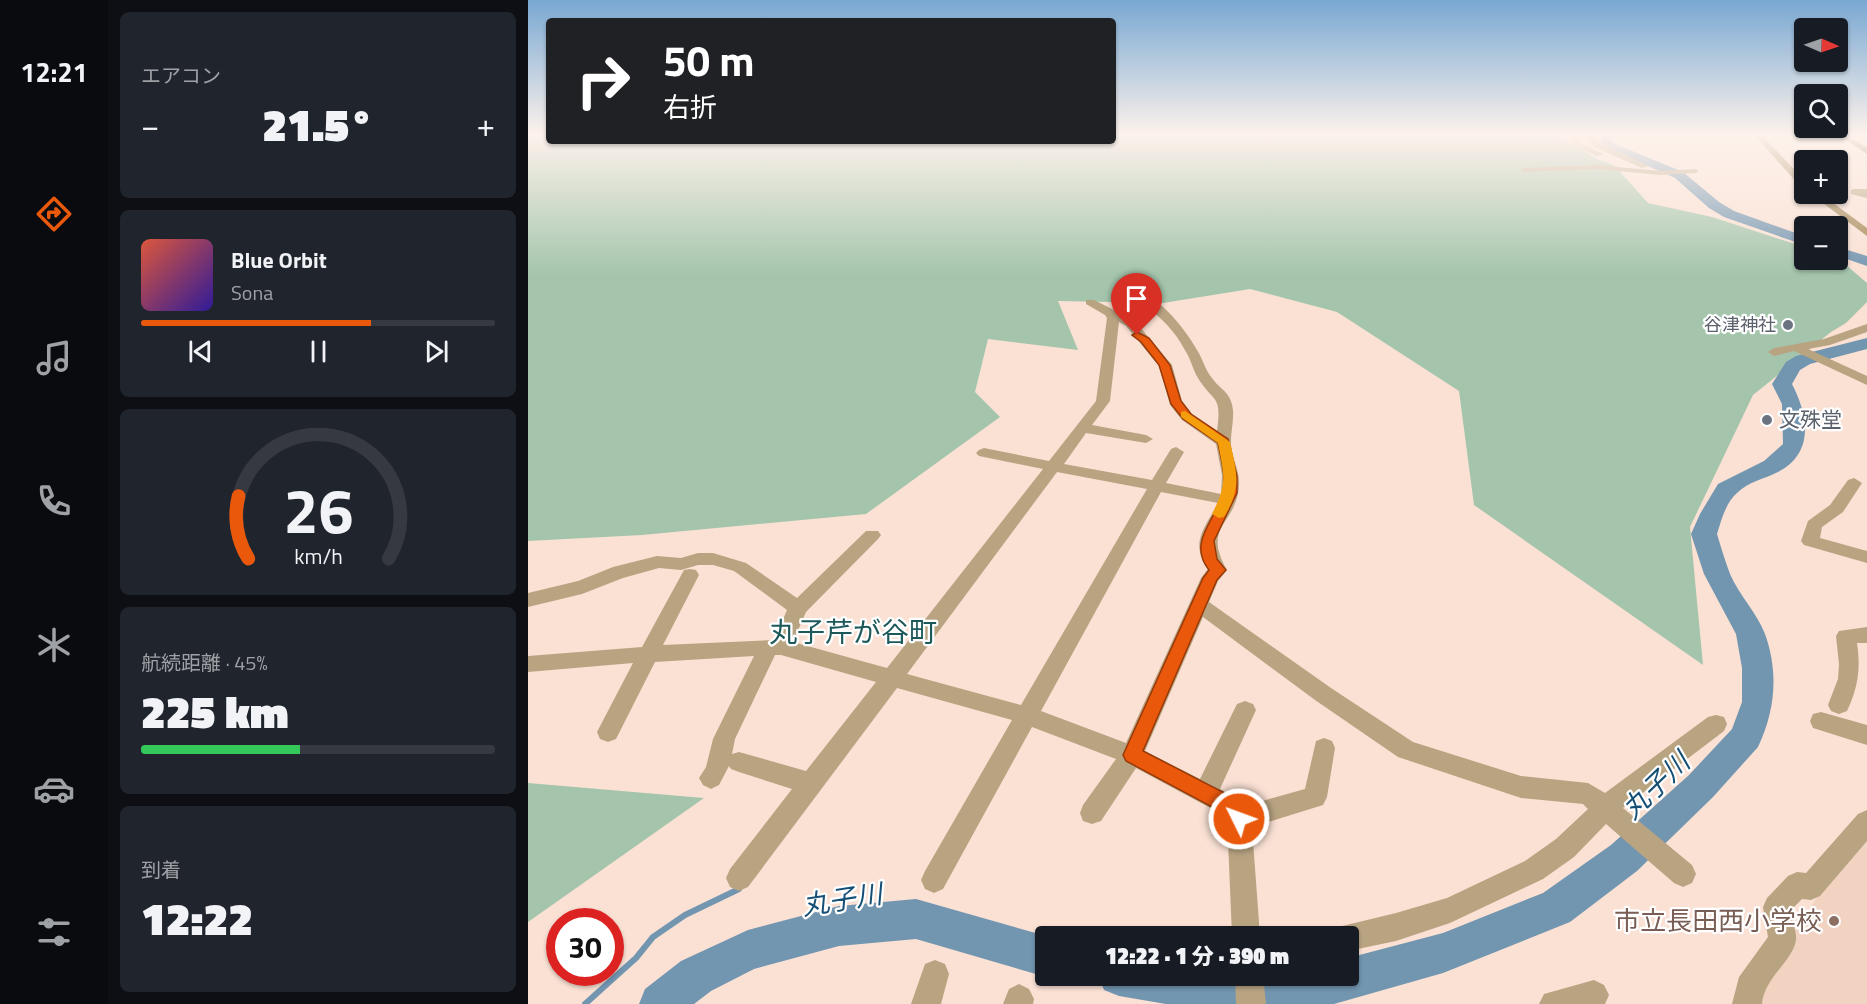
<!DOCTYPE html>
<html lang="ja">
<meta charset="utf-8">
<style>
:root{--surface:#171b24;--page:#20242c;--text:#f1f3f6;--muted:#9ea1a6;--line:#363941;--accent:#ea580c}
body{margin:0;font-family:"Titillium Web","Noto Sans JP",sans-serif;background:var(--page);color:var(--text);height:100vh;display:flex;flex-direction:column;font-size:22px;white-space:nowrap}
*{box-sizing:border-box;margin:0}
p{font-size:20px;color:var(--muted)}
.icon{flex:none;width:33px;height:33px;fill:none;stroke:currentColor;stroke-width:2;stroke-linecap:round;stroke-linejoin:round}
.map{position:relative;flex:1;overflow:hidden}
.sheet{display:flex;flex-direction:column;gap:12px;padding:12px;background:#0d0f14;width:420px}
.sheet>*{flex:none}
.top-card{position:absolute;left:18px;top:18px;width:570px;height:126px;border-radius:6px;box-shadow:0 2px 4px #0004;background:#202124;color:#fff;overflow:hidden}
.needle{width:39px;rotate:92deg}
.buttons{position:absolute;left:1266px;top:18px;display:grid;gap:12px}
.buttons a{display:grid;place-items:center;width:54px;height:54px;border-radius:6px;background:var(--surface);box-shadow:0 2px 4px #0004;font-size:30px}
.speed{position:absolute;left:18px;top:908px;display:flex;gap:12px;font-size:30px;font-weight:700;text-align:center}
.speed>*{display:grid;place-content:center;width:78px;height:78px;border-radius:50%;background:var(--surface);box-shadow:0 2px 4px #0004;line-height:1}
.speed .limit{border:9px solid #d22;background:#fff;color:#111}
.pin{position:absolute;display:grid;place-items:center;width:51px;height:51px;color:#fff;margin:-62px -26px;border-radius:50% 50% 50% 0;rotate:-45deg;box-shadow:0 0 6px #0007}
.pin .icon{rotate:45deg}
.me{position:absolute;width:66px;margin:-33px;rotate:312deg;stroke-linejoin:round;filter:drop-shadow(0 0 4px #0008)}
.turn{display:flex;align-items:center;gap:21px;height:126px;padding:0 18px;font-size:27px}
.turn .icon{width:78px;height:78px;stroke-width:2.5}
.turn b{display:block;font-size:42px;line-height:51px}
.big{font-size:45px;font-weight:800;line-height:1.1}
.sheet .card{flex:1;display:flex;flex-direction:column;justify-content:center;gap:9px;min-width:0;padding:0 21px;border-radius:9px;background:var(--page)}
.sheet .dial{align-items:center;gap:0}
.dial svg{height:156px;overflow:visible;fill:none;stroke:var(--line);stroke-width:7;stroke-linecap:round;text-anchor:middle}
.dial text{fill:var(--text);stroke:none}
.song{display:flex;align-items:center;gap:18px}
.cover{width:72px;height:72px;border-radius:9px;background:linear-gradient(135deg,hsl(10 70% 55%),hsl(250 70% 35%))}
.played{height:6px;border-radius:3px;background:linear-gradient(90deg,var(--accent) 65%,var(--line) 65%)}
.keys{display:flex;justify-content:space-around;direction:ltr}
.heat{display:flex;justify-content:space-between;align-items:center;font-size:33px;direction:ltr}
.charge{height:9px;border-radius:4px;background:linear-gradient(90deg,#34c759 45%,var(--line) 0)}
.trip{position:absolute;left:507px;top:926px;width:324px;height:60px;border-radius:6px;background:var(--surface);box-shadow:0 2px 4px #0004;font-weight:800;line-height:60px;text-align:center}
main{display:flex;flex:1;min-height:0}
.tabs{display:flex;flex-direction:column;width:108px;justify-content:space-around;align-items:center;background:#090b0e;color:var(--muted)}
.tabs .icon{width:42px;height:42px}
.tabs .current{color:var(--accent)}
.tabs b{font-size:27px;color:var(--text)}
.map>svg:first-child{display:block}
.built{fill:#f2d3c1}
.green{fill:#a4c5ac}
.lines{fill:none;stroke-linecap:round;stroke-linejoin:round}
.stream{stroke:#7295b0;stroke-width:6}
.river{fill:#7295b0;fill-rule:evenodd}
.street{fill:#b9a482;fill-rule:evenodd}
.secondary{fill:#a1834f;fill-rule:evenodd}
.highway{fill:#7a5812;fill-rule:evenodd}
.route{fill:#ea580c;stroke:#983908;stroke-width:1.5}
.slow{fill:#f59e0b}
.worship-dot{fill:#6b7280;stroke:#fff;stroke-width:2}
.education-dot{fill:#8d6e63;stroke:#fff;stroke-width:2}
.labels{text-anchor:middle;stroke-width:4.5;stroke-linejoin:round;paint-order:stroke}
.far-worship-label{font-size:18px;fill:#5b616d;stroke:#fff;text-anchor:end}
.worship-label{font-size:21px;fill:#5b616d;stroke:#fff;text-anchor:start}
.near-education-label{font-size:26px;fill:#785e54;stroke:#fff;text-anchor:end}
.near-water-label{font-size:27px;font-style:italic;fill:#154f75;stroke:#fff}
.near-quarter-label{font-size:28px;fill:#1d595a;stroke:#fff}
</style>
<main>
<nav class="tabs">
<b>12:21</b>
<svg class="icon current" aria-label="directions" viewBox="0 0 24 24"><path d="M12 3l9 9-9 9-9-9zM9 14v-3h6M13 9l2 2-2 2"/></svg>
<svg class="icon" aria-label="music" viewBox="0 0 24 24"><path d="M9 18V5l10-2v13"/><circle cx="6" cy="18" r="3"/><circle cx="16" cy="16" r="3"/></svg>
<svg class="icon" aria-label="phone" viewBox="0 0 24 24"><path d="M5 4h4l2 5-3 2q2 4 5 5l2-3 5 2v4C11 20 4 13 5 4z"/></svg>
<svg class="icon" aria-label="climate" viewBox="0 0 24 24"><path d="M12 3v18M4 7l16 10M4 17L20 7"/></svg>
<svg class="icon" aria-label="car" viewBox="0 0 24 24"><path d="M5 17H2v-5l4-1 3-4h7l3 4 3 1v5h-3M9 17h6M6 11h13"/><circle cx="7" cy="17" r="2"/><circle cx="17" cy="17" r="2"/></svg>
<svg class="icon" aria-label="filters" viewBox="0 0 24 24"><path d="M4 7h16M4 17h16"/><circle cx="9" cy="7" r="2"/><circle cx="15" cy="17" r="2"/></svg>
</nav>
<section class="sheet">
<div class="card"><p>エアコン</p>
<div class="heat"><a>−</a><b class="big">21.5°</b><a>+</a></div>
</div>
<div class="card">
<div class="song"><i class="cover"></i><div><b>Blue Orbit</b><p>Sona</p></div></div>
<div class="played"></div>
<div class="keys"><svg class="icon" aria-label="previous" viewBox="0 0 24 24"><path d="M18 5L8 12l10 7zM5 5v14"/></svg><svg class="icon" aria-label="pause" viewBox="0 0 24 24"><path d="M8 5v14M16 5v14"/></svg><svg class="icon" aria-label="next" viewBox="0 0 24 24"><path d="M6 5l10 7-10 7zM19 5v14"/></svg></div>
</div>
<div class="card dial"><svg viewBox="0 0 100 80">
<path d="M14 69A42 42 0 1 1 86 69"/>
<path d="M14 69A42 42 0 0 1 9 37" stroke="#ea580c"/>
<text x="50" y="56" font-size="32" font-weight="700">26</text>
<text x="50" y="72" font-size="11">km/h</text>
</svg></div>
<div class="card"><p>航続距離 · 45%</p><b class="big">225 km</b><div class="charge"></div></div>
<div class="card"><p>到着</p><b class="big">12:22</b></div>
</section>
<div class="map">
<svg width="1339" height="1004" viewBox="0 0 1339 1004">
<rect width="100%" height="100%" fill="#fae1d4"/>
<path class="built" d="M1339 831V1004H1233L1236 977 1310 866Z"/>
<g class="green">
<path d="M0 135H21V141H585V135H1029L1069 159 1086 165 1120 203 1184 217 1276 247V260L1310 258 1339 283V302L1318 323 1303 332 1225 395 1162 527 1175 665 946 505 931 391 809 312 722 289 635 303 530 301 550 350 460 339 447 392 472 417 338 514 114 535 0 541Z"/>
<path d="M0 783 176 798 0 922Z"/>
</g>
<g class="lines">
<path class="stream" d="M57 1004 108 958 125 937 157 915 211 889"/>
<g class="river">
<path d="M1077 135H1089L1082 140 1085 143 1155 172 1191 202 1206 211 1276 236V245L1196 217 1181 208 1147 178 1077 147 1071 139Z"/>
<path d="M1310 247 1339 256V266L1310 256Z"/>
<path d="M1339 338V349L1282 364 1272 370 1264 384C1280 415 1287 453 1250 472 1236 479 1220 482 1209 493 1198 502 1193 521 1189 534 1193 547 1197 561 1202 574 1211 595 1229 613 1237 634 1251 673 1247 711 1230 747L1185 797 1109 871 1042 922 915 973 806 1004H638L591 996 576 990 570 975H820V958L915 933 1015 893 1083 845 1161 775 1204 729 1214 702V668L1208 634 1176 574 1163 534 1172 514 1190 484 1236 461 1255 444 1254 404 1244 384 1258 362 1268 356Z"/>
<path d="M388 899 518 936V975H524L518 977 388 939 311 946 226 969 183 991 166 1004H111L117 989 153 961 220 930 311 906Z"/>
</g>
<g class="street">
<path d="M1041 135H1048L1052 143 1076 154 1069 156 1046 146Z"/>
<path d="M1063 135H1069L1067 139 1072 143 1121 166 1114 168 1066 147 1059 139Z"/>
<path d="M1080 135H1092L1098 137 1094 139Z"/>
<path d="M1069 165 1132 171 1167 169 1171 171 1167 173 1132 175 1069 169 996 172 992 170 996 168Z"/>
<path d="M1326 189H1339V198L1323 194V190Z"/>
<path d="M599 286C629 294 654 324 669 350 675 359 677 370 684 378 689 386 698 390 702 399 709 413 702 430 703 445 704 459 712 471 711 485 709 525 673 525 699 570L690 581 681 602 803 688 885 742 993 776 1060 783 1077 793 1180 717 1188 715 1196 717 1199 724 1196 731 1095 808 1164 865 1168 874 1164 883 1155 887 1146 883 1078 824 1046 857 1015 879 922 923 868 941 820 951V936H807L810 927 868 913 919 898 997 861 1028 839 1060 809 1055 804 993 798 870 757 787 700 675 617 617 751 672 779 709 704 717 701 725 704 728 710 692 789 720 805 777 789 788 741 796 738 804 741 807 748 799 797 795 805 724 827 732 936H704L699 817 608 768 573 821 564 824 555 821 552 813 555 805 588 759 504 727 415 889 406 893 397 889 393 880 397 871 484 720 369 688 220 887 211 891 202 887 198 878 202 869 264 789 211 772 203 769 201 766 191 785 183 789 175 785 171 778 178 767 185 739 226 656 127 662 88 739 80 742 72 739 69 732 105 663 0 672V656L114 647 156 570 162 569 168 570 171 575 135 645 246 640 259 610 206 571 185 565H170L153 570 131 568 95 578 54 594 0 607V593L50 581 85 567 129 556 153 558 170 553H185L218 563 269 598 338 531H350L353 535 350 539 278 612 265 642 359 668 515 469 451 456 448 453 451 450 456 448 521 461 568 401 579 318 577 315 558 304V300H566L606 320 644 365 654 401 664 414 689 431C694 393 686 404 670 378 665 370 663 360 658 352 644 324 621 307 595 291V287ZM591 322 598 326 631 366 642 405 654 420 688 444 694 475 693 494 638 483 656 452 648 447 643 449 624 480 536 464 558 433 618 443 625 439 618 435 564 425 582 401ZM529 472 619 489 493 705 379 674ZM633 492 690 503C677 528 661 542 680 569L673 578 598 743 513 711ZM247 655H253L348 682 278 771 211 752 204 754 207 739Z"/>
<path d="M1339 324V332L1302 345 1280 349 1339 376V385L1266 351 1246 356 1240 352 1246 348 1296 339Z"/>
<path d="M1326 478 1334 483 1315 512 1294 527 1292 538 1339 551V563L1276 545 1273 541 1280 521 1302 505 1320 480Z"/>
<path d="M1339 627V643H1329C1333 668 1330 688 1319 711L1311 714 1303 711 1300 705 1310 679 1311 664 1308 636 1311 631Z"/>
<path d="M1293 712 1339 725V745L1285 728 1282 721 1285 714Z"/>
<path d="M1339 810V841L1292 896 1283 900 1274 899 1262 911C1264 920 1269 932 1268 940 1265 961 1236 978 1234 1004H1204L1211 977 1240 937 1235 907 1239 898 1260 876 1269 872 1278 873 1330 814Z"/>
<path d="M407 960 417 964 421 974 413 1004H383L397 964Z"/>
<path d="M707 975H735L738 1004H708Z"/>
<path d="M1066 980 1076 985 1081 995 1077 1004H1011L1016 994Z"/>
<path d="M491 984 501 989 506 999 505 1004H475L481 989Z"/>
</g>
<g class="secondary">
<path d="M1226 135H1234L1276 180V188L1273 187Z"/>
<path d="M1283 194H1293L1339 228V236Z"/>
</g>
<path class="highway" d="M1311 135H1319L1339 148V154Z"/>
</g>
<linearGradient id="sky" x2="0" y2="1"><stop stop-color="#79a8d2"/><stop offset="0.49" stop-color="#fdf2ec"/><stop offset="1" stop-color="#fdf2ec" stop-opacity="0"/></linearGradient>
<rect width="1339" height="275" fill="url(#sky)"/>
<path class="route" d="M609 332 621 338 642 365 653 401 663 414 700 439 709 476V493L686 541 689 559 698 570 689 580 615 751 718 804 721 819 718 825 711 828 704 825 701 816 598 761 595 755 675 578 681 570C658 541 690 519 695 491 698 475 693 459 690 443L655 419 643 404 631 365 613 342 604 335Z"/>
<path class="slow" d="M657 411 702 442C709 473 714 488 696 517L691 518 684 514C700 483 696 475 690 443L653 417V412Z"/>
<g class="worship-dot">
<circle cx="1260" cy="325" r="6"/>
<circle cx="1239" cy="420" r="6"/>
</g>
<circle class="education-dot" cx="1306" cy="921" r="6"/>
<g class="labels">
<g class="far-worship-label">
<text x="1248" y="331">谷津神社</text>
</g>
<g class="worship-label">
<text x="1251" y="427">文殊堂</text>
</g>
<g class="near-education-label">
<text x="1294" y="930">市立長田西小学校</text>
</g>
<g class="near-water-label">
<text transform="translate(1128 786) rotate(-44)" y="9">丸子川</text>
<text transform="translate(314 900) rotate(-9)" y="9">丸子川</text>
</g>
<g class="near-quarter-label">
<text x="325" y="642">丸子芹が谷町</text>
</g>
</g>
</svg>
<div class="buttons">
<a><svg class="needle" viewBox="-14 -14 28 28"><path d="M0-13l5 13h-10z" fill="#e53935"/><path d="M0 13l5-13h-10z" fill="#9ea1a6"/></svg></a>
<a><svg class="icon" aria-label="search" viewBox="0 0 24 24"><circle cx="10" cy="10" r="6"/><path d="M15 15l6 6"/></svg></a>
<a>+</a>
<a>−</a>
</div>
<div class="speed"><div class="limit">30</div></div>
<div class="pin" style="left:609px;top:335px;background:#d93025"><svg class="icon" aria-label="arrive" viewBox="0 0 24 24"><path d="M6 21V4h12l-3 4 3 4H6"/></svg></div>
<svg class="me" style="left:711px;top:819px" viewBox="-20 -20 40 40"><circle r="17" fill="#ea580c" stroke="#fff" stroke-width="3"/><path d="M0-11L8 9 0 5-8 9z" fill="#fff"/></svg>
<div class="trip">12:22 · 1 分 · 390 m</div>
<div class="top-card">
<div class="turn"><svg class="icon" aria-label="right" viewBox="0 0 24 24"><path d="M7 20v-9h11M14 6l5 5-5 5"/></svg><div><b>50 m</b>右折</div></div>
</div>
</div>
</main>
